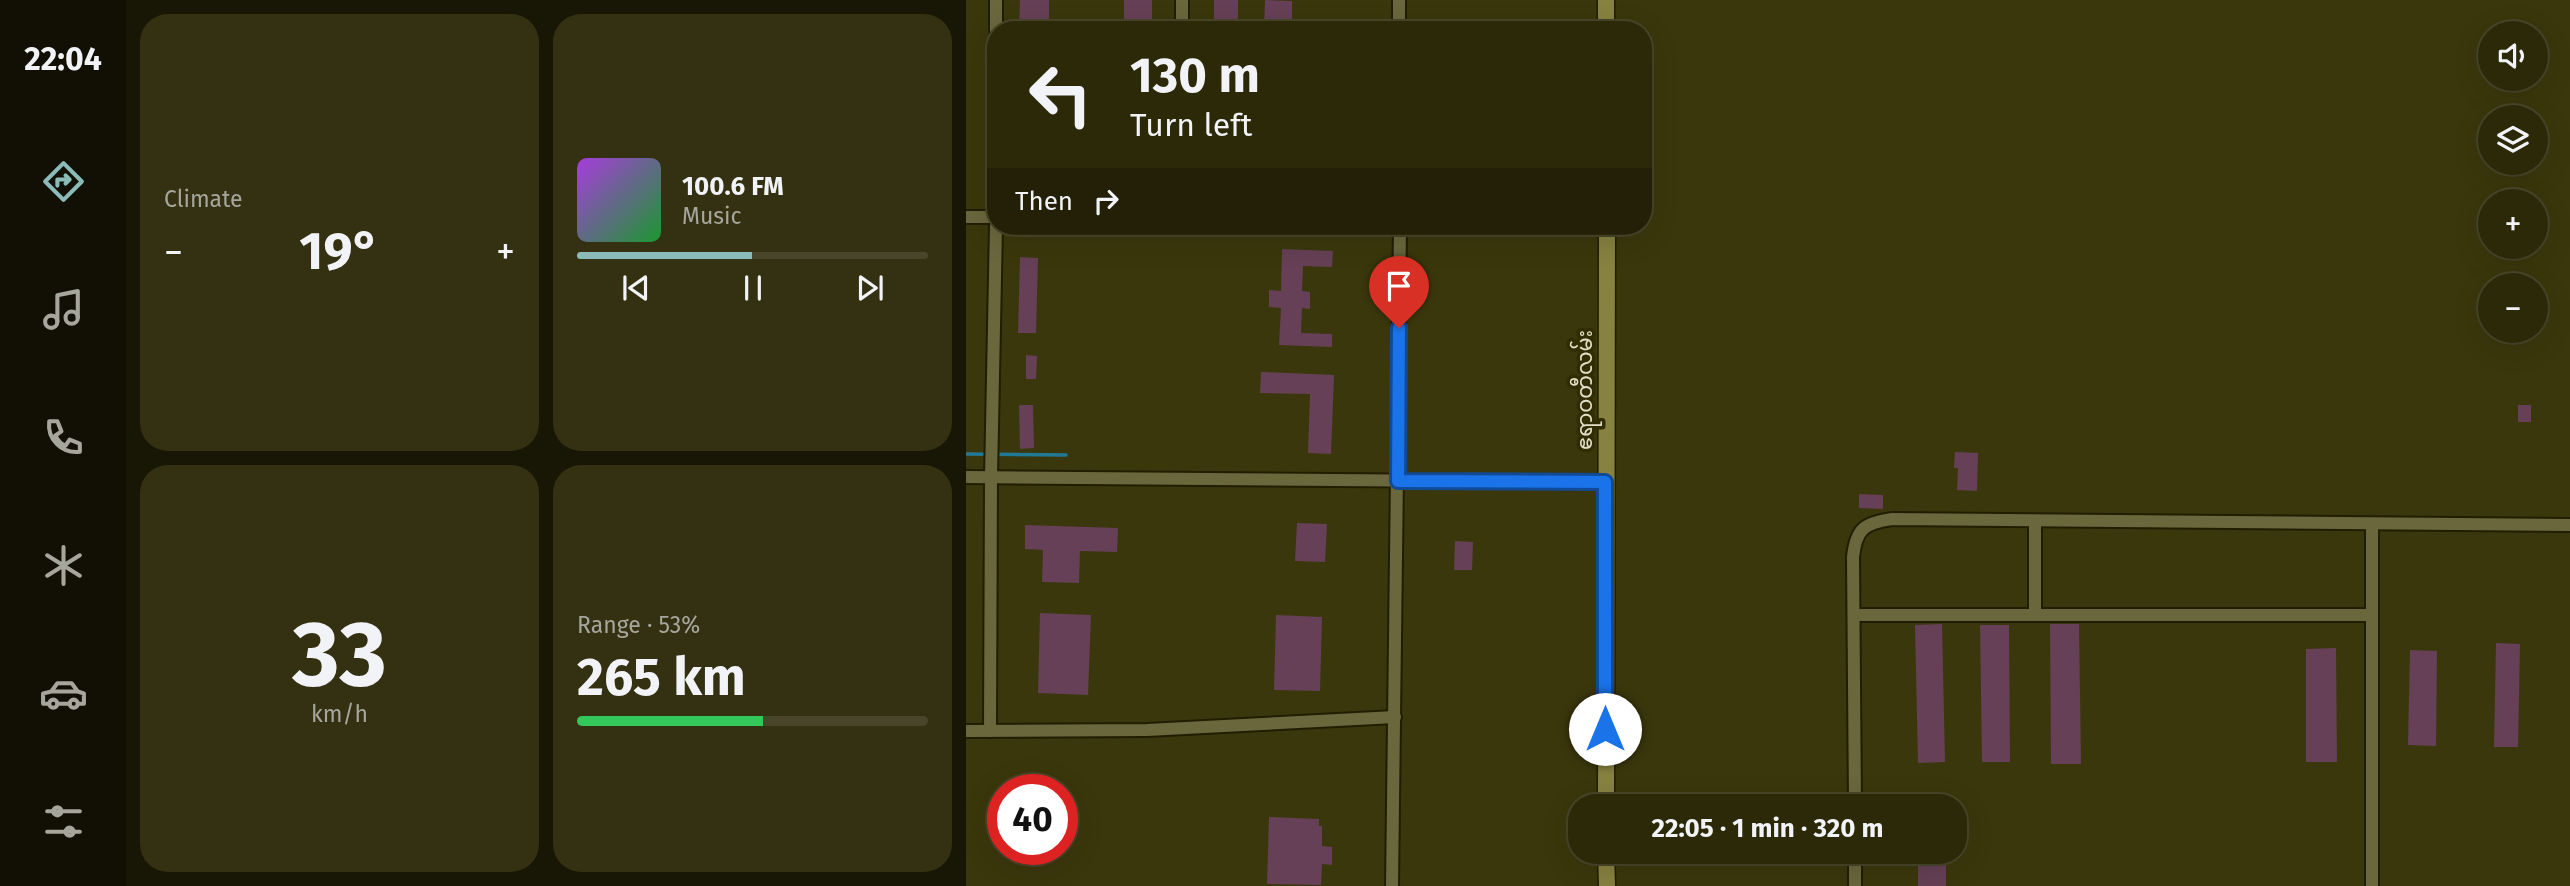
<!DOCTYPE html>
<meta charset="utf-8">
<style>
:root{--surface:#2c2909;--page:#343112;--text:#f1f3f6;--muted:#a6a69c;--line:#48452a;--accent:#8bbbb9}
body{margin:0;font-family:"Fira Sans","Noto Sans Myanmar",sans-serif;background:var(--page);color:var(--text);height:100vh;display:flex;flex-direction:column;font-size:26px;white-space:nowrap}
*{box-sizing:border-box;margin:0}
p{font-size:23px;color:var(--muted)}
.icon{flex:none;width:38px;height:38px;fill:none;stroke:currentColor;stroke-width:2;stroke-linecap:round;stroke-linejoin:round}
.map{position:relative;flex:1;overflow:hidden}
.sheet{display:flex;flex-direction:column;gap:14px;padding:14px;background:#181705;width:840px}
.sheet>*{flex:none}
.banner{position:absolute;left:21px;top:21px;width:665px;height:214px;border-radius:28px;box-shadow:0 7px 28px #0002,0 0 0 2px var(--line);background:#2c2909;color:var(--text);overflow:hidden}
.buttons{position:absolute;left:1512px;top:21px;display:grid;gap:14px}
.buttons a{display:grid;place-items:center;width:70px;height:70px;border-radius:50%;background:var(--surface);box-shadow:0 7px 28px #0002,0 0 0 2px var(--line);font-size:35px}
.speed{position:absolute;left:21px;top:774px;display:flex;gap:14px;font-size:35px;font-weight:700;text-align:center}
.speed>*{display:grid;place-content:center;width:91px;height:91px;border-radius:50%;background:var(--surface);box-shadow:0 7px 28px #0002,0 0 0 2px var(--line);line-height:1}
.speed .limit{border:10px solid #d22;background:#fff;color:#111}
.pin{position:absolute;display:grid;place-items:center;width:60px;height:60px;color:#fff;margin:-72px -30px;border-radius:50% 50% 50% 0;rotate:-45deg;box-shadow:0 0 7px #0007}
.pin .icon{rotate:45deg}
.me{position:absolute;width:77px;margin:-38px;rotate:0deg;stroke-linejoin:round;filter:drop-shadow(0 0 5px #0008)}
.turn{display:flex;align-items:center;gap:24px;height:147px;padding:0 28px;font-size:32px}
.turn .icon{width:91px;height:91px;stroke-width:2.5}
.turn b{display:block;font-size:49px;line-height:60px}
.then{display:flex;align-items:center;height:66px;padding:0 28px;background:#0003;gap:14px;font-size:26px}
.big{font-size:52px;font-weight:700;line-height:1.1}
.sheet .widget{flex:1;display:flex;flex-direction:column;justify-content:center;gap:10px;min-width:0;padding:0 24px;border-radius:28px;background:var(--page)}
.sheet .dial{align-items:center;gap:0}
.dial b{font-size:91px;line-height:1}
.song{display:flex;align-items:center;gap:21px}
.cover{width:84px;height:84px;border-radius:10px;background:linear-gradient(135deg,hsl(280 70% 55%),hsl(130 70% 35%))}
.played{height:7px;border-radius:4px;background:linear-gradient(90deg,var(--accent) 50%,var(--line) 50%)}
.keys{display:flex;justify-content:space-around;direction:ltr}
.heat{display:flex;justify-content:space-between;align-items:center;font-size:38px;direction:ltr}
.charge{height:10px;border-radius:5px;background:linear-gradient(90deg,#34c759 53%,var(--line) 0)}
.sheet .tiles{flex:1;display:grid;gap:14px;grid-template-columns:repeat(2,1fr)}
.trip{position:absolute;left:602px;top:794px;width:399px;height:70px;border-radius:28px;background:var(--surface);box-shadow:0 7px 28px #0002,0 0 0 2px var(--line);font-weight:700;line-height:70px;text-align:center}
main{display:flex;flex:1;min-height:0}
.menu{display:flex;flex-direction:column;width:126px;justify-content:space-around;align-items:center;background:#121004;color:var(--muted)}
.menu .icon{width:49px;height:49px}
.menu .selected{color:var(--accent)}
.menu b{font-size:32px;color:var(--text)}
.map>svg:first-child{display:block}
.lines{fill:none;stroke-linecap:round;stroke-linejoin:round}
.stream{stroke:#207a96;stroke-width:3.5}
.building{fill:#654056}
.street-casing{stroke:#211e00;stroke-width:16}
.secondary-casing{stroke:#211e00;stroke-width:19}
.street{stroke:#6a673d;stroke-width:12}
.secondary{stroke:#87823f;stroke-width:16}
.route-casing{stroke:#114b97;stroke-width:18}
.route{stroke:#1a73e8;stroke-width:12}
.labels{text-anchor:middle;stroke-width:7;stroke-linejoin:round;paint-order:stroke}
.street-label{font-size:21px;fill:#e1dfc9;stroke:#312c01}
</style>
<main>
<nav class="menu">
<b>22:04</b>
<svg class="icon selected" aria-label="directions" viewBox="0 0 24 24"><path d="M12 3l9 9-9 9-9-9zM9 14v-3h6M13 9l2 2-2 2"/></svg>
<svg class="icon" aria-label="music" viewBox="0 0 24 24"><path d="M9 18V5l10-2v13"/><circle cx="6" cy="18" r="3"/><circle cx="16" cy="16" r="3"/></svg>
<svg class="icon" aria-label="phone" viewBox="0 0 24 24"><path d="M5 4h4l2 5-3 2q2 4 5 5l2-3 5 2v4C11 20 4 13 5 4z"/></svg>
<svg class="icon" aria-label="climate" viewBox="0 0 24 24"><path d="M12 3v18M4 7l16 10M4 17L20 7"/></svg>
<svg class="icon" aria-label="car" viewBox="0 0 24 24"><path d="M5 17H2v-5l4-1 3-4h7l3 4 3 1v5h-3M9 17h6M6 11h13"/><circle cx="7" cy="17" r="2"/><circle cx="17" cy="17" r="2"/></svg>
<svg class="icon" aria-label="filters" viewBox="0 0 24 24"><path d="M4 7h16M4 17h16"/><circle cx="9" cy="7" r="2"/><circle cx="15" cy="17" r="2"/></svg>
</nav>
<section class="sheet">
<div class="tiles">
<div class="widget"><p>Climate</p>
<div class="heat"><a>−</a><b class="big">19°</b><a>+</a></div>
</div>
<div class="widget">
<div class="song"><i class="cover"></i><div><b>100.6 FM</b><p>Music</p></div></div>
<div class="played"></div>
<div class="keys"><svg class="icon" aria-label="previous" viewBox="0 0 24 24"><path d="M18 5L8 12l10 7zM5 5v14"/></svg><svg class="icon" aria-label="pause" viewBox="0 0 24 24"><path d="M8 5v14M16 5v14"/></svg><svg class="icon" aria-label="next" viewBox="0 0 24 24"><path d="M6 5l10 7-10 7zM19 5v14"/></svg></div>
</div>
<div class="widget dial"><b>33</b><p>km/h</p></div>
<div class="widget"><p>Range · 53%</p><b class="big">265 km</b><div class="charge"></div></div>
</div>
</section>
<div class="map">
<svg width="1604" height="886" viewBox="0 0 1604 886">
<rect width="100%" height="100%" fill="#3b370c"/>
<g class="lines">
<path class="stream" d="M0 454 100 455"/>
</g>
<g class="building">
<path d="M54 0H83V30H53Z"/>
<rect x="158" y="0" width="28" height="30"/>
<rect x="248" y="0" width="24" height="30"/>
<path d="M299 0 326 1V30H298Z"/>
<path d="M316 249 367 251 366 267 337 266 336 291 344 292V309L336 308 335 333 366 334V347L313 345 315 308 303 307V290L315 291Z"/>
<path d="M54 257 72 258 70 333H52Z"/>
<path d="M60 355 71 356 70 379H60Z"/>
<path d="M295 372 368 375 365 454 342 453 344 394 294 393Z"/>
<path d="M53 405H67L68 448 54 449Z"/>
<rect x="1552" y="405" width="13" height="17"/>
<path d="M989 452 1012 453 1011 491 991 490 992 468H988Z"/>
<path d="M893 494 917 495V509L893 508Z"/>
<path d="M331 523 361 524 359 562 329 561Z"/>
<path d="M59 525 152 528 151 552 114 551 113 583 76 582 77 550 59 549Z"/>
<path d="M489 541 507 542 506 570H488Z"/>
<path d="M74 613 125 615 122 695 72 693Z"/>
<path d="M310 615 356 617 354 691 308 690Z"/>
<path d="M976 624 979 762 952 763 949 625Z"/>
<path d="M1084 624H1113L1115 764H1085Z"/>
<path d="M1014 625H1043L1044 762H1016Z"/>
<path d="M1530 643 1554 644 1552 747H1528Z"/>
<path d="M1370 648 1371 762H1340V649Z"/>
<path d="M1444 650 1471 651 1470 746 1442 745Z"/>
<path d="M303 817 353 819V826H356V846L366 847V865L356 864 355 885 301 884Z"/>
<rect x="952" y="852" width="28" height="34"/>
</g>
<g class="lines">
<g class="street-casing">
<g id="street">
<path d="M433 0V30"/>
<path d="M30 30V0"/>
<path d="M216 30V0"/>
<path d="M0 217H30"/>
<path d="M0 477 639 482"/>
<path d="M1069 522V615"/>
<path d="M888 615H1406"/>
<path d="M0 731 181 730 429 717"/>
<path d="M24 731 25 477 30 226"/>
<path d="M889 807 887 557C890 529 898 523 926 519L1604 525"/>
<path d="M889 852V886"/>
<path d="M426 886 434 226"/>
<path d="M1406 886V524"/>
</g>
</g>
<g class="secondary-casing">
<g id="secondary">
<path d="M640 0V30"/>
<path d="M640 807 641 226"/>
<path d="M640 852 641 886"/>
</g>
</g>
<use href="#street" class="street"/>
<use href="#secondary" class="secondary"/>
</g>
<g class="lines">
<g class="route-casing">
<path id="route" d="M433 328 432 481 639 482V729"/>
</g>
<use href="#route" class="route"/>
</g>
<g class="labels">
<g class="street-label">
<text transform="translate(619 390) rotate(-90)" y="7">ဧရာဝတီလမ်း</text>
</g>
</g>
</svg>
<div class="buttons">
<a><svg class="icon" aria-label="sound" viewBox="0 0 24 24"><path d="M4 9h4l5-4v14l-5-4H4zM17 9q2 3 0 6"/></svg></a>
<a><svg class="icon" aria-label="layers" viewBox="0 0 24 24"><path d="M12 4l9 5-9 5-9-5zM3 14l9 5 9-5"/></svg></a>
<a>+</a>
<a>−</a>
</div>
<div class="speed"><div class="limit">40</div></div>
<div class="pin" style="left:433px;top:328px;background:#d93025"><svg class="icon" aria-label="arrive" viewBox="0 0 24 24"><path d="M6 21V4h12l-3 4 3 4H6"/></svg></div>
<svg class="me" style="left:639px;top:729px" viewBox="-20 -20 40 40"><circle r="19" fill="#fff"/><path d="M0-13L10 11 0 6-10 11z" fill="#1a73e8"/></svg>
<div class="trip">22:05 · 1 min · 320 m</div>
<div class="banner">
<div class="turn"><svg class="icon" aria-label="left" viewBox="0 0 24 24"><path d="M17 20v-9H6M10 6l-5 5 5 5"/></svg><div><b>130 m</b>Turn left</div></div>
<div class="then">Then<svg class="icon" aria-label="right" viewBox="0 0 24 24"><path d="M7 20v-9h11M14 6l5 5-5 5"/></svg></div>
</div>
</div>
</main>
